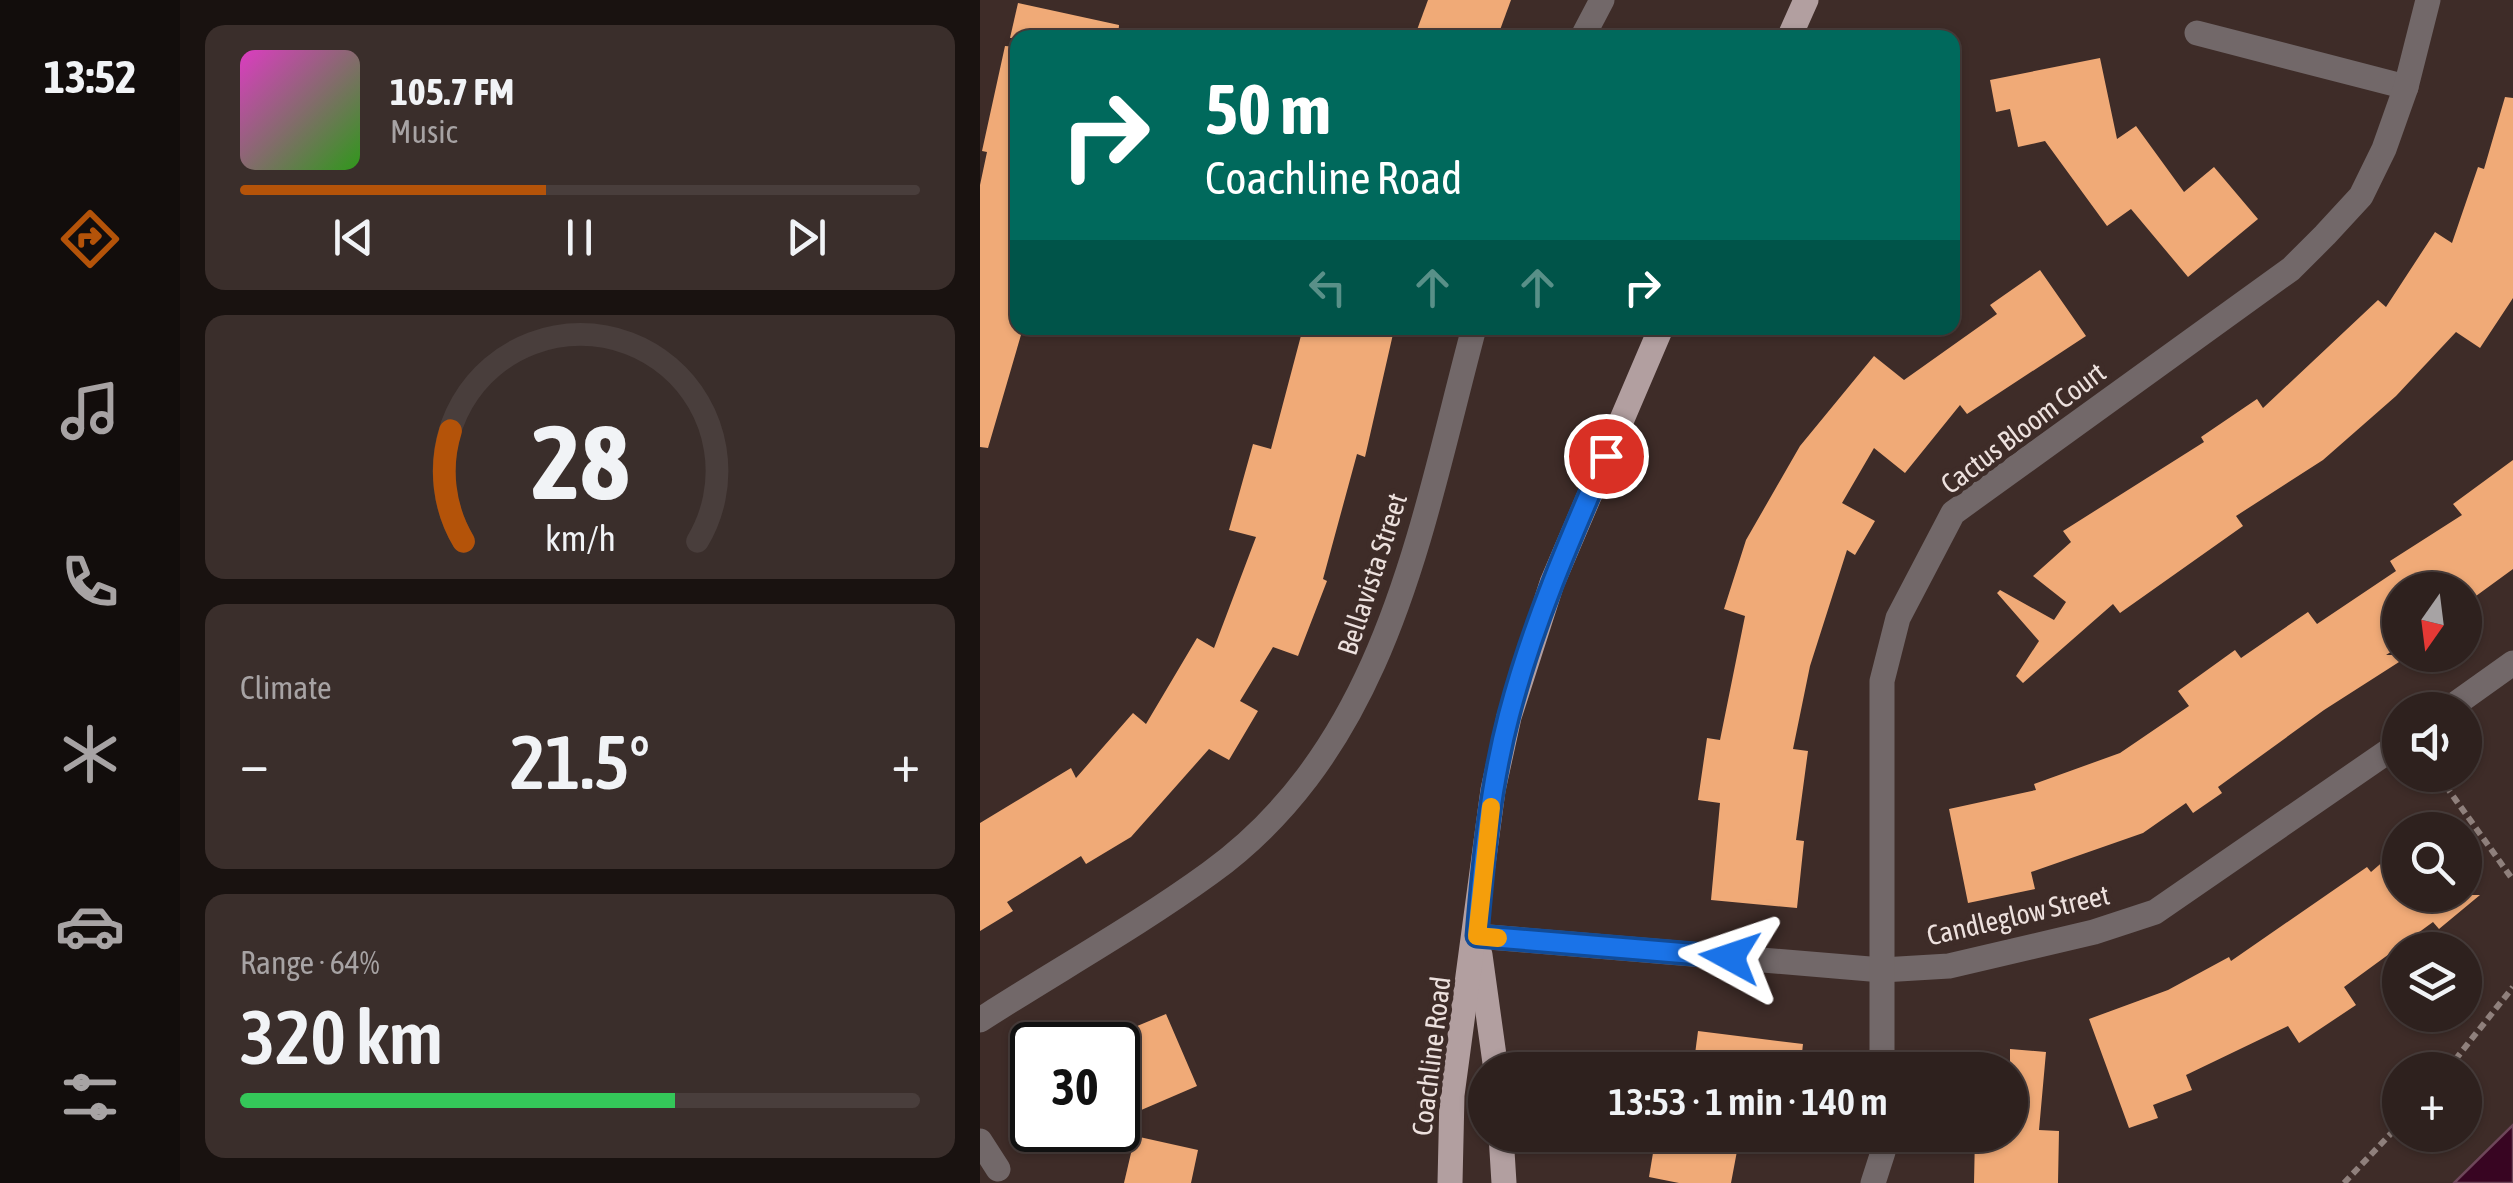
<!DOCTYPE html>
<meta charset="utf-8">
<style>
:root{--surface:#2e211e;--page:#3a2e2b;--text:#f1f3f6;--muted:#a7a3a4;--line:#493e3c;--accent:#b45309}
body{margin:0;font-family:"Asap Condensed",sans-serif;background:var(--page);color:var(--text);height:100vh;display:flex;flex-direction:column;font-size:38px;white-space:nowrap}
*{box-sizing:border-box;margin:0}
p{font-size:32px;color:var(--muted)}
.icon{flex:none;width:55px;height:55px;fill:none;stroke:currentColor;stroke-width:2;stroke-linecap:round;stroke-linejoin:round}
.map{position:relative;flex:1;overflow:hidden}
.drawer{display:flex;flex-direction:column;gap:25px;padding:25px;background:#191210;width:800px}
.drawer>*{flex:none}
.guide{position:absolute;left:30px;top:30px;width:950px;height:305px;border-radius:20px;box-shadow:0 2px 8px #0004,0 0 0 2px var(--line);background:#00695c;color:#fff;overflow:hidden}
.needle{width:65px;rotate:194deg}
.buttons{position:absolute;left:1402px;top:572px;display:grid;gap:20px}
.buttons a{display:grid;place-items:center;width:100px;height:100px;border-radius:50%;background:var(--surface);box-shadow:0 2px 8px #0004,0 0 0 2px var(--line);font-size:50px}
.speed{position:absolute;left:30px;top:1022px;display:flex;gap:20px;font-size:50px;font-weight:700;text-align:center}
.speed>*{display:grid;place-content:center;width:130px;height:130px;border-radius:50%;background:var(--surface);box-shadow:0 2px 8px #0004,0 0 0 2px var(--line);line-height:1}
.speed .limit{border:5px solid #111;border-radius:15px;background:#fff;color:#111}
.pin{position:absolute;display:grid;place-items:center;width:85px;height:85px;color:#fff;margin:-42px;border:5px solid #fff;border-radius:50%;box-shadow:0 2px 10px #0007}
.me{position:absolute;width:110px;margin:-55px;rotate:275deg;stroke-linejoin:round;filter:drop-shadow(0 0 8px #0008)}
.turn{display:flex;align-items:center;gap:35px;height:210px;padding:0 30px;font-size:45px}
.turn .icon{width:130px;height:130px;stroke-width:2.5}
.turn b{display:block;font-size:70px;line-height:85px}
.lanes{display:flex;align-items:center;height:95px;padding:0 30px;background:#0003;justify-content:center;gap:50px;direction:ltr}
.lanes .off{opacity:.35}
.big{font-size:75px;font-weight:600;line-height:1.1}
.drawer .widget{flex:1;display:flex;flex-direction:column;justify-content:center;gap:15px;min-width:0;padding:0 35px;border-radius:20px;background:var(--page)}
.drawer .dial{align-items:center;gap:0}
.dial svg{height:260px;overflow:visible;fill:none;stroke:var(--line);stroke-width:7;stroke-linecap:round;text-anchor:middle}
.dial text{fill:var(--text);stroke:none}
.song{display:flex;align-items:center;gap:30px}
.cover{width:120px;height:120px;border-radius:15px;background:linear-gradient(135deg,hsl(310 70% 55%),hsl(110 70% 35%))}
.played{height:10px;border-radius:5px;background:linear-gradient(90deg,var(--accent) 45%,var(--line) 45%)}
.keys{display:flex;justify-content:space-around;direction:ltr}
.heat{display:flex;justify-content:space-between;align-items:center;font-size:55px;direction:ltr}
.charge{height:15px;border-radius:8px;background:linear-gradient(90deg,#34c759 64%,var(--line) 0)}
.trip{position:absolute;left:488px;top:1052px;width:560px;height:100px;border-radius:50px;background:var(--surface);box-shadow:0 2px 8px #0004,0 0 0 2px var(--line);font-weight:600;line-height:100px;text-align:center}
main{display:flex;flex:1;min-height:0}
.tabs{display:flex;flex-direction:column;width:180px;justify-content:space-around;align-items:center;background:#120d0c;color:var(--muted)}
.tabs .icon{width:70px;height:70px}
.tabs .on{color:var(--accent)}
.tabs b{font-size:45px;color:var(--text)}
.map>svg:first-child{display:block}
.water{fill:#380522;stroke:#6e475a;stroke-width:2.5}
.building{fill:#f0aa77}
.lines{fill:none;stroke-linecap:round;stroke-linejoin:round}
.path{stroke:#8f807c;stroke-width:6;stroke-dasharray:8 5;stroke-linecap:butt}
.minor{stroke:#726869;stroke-width:25}
.major{stroke:#b29fa0;stroke-width:25}
.route-casing{stroke:#114b97;stroke-width:25}
.route{stroke:#1a73e8;stroke-width:18}
.slow{stroke:#f59e0b;stroke-width:18}
.labels{text-anchor:middle;stroke-width:10;stroke-linejoin:round;paint-order:stroke}
.street-label{font-size:28px;fill:#ede1de;stroke:#3e2c28}
</style>
<main>
<nav class="tabs">
<b>13:52</b>
<svg class="icon on" aria-label="directions" viewBox="0 0 24 24"><path d="M12 3l9 9-9 9-9-9zM9 14v-3h6M13 9l2 2-2 2"/></svg>
<svg class="icon" aria-label="music" viewBox="0 0 24 24"><path d="M9 18V5l10-2v13"/><circle cx="6" cy="18" r="3"/><circle cx="16" cy="16" r="3"/></svg>
<svg class="icon" aria-label="phone" viewBox="0 0 24 24"><path d="M5 4h4l2 5-3 2q2 4 5 5l2-3 5 2v4C11 20 4 13 5 4z"/></svg>
<svg class="icon" aria-label="climate" viewBox="0 0 24 24"><path d="M12 3v18M4 7l16 10M4 17L20 7"/></svg>
<svg class="icon" aria-label="car" viewBox="0 0 24 24"><path d="M5 17H2v-5l4-1 3-4h7l3 4 3 1v5h-3M9 17h6M6 11h13"/><circle cx="7" cy="17" r="2"/><circle cx="17" cy="17" r="2"/></svg>
<svg class="icon" aria-label="filters" viewBox="0 0 24 24"><path d="M4 7h16M4 17h16"/><circle cx="9" cy="7" r="2"/><circle cx="15" cy="17" r="2"/></svg>
</nav>
<section class="drawer">
<div class="widget">
<div class="song"><i class="cover"></i><div><b>105.7 FM</b><p>Music</p></div></div>
<div class="played"></div>
<div class="keys"><svg class="icon" aria-label="previous" viewBox="0 0 24 24"><path d="M18 5L8 12l10 7zM5 5v14"/></svg><svg class="icon" aria-label="pause" viewBox="0 0 24 24"><path d="M8 5v14M16 5v14"/></svg><svg class="icon" aria-label="next" viewBox="0 0 24 24"><path d="M6 5l10 7-10 7zM19 5v14"/></svg></div>
</div>
<div class="widget dial"><svg viewBox="0 0 100 80">
<path d="M14 69A42 42 0 1 1 86 69"/>
<path d="M14 69A42 42 0 0 1 10 35" stroke="#b45309"/>
<text x="50" y="56" font-size="32" font-weight="700">28</text>
<text x="50" y="72" font-size="11">km/h</text>
</svg></div>
<div class="widget"><p>Climate</p>
<div class="heat"><a>−</a><b class="big">21.5°</b><a>+</a></div>
</div>
<div class="widget"><p>Range · 64%</p><b class="big">320 km</b><div class="charge"></div></div>
</section>
<div class="map">
<svg width="1533" height="1183" viewBox="0 0 1533 1183">
<rect width="100%" height="100%" fill="#3e2c28"/>
<path class="water" d="M1533 1125V1183H1474Z"/>
<g class="building">
<path d="M448 0H531L517 38H434Z"/>
<path d="M38 3 139 25 138 38H30Z"/>
<path d="M25 46 38 47V328H43L8 448 0 447V185L7 152 2 151Z"/>
<path d="M1120 58 1137 139 1156 126 1204 192 1234 167 1278 219 1208 277 1151 209 1127 226 1065 141 1038 147 1030 109 1016 112 1010 80Z"/>
<path d="M1525 97 1533 98V298L1500 348 1476 332 1416 396 1343 460 1256 516 1263 526 1140 613 1133 604 1043 683 1036 676 1059 641 1017 593 1020 590 1074 620 1086 602 1053 576 1091 542 1083 531 1224 442 1221 437 1277 399 1283 408 1398 300 1406 307 1455 232 1472 243 1498 167 1504 169Z"/>
<path d="M1060 270 1106 336 987 414 980 405 925 473 894 448 862 503 895 521 875 555 867 550 830 666 813 749 828 751 816 840 824 841 817 908 731 900 740 803 718 800 727 738 740 740 765 616 744 609 766 540 820 446 894 356 924 380 1017 314 1010 305Z"/>
<path d="M323 328H391L413 334 385 457 377 454 343 579 347 581 318 656 293 647 260 701 278 711 249 760 229 749 151 837 106 864 101 856 27 902 33 911 0 931V823L91 768 96 778 153 713 166 724 217 638 234 648 276 537 249 530 273 444 291 449Z"/>
<path d="M1533 460V569L1485 604V590H1420V646L1406 655H1430L1344 710 1238 787 1242 793 1213 813 1206 803 1163 833 1051 872 1055 889 988 903 969 809 1056 790 1054 784 1140 753 1209 706 1198 691 1255 650 1261 658 1328 612 1337 624 1416 571 1410 561 1482 515 1473 504Z"/>
<path d="M1420 847V895H1500L1459 929 1453 922 1364 987 1376 1005 1319 1043 1308 1026 1206 1075 1212 1090 1173 1105 1178 1118 1149 1128 1109 1019 1188 990 1249 957 1251 961 1387 867 1391 872Z"/>
<path d="M186 1014 217 1086 138 1120V1043L153 1036 150 1029Z"/>
<path d="M718 1031 823 1044 820 1070H713Z"/>
<path d="M1030 1049 1066 1052 1059 1130 1079 1131 1078 1183H994L995 1135H1030Z"/>
<path d="M676 1135H760L751 1183H699L669 1177Z"/>
<path d="M155 1136 218 1150 211 1183H144Z"/>
</g>
<g class="lines">
<g class="path">
<path d="M1458 775 1533 880"/>
<path d="M1467 1070 1533 987"/>
<path d="M1364 1183 1420 1124"/>
</g>
<g class="minor">
<path d="M1217 33 1426 87"/>
<path d="M602 38 622 0"/>
<path d="M1467 710 1533 663"/>
<path d="M497 936 902 970 969 966 1114 932 1175 912 1420 743"/>
<path d="M0 1020C76 971 157 926 230 873 408 744 441 525 494 328"/>
<path d="M902 1070V681L918 618 973 513 1311 269 1345 235 1381 196 1404 149 1426 87 1448 0"/>
<path d="M0 1141 18 1169"/>
<path d="M893 1183 903 1152V1135"/>
</g>
<g class="major">
<path d="M809 38 826 0"/>
<path d="M500 955 516 1070"/>
<path d="M521 1135 524 1183"/>
<path d="M470 1183 472 1095 513 790 529 717 572 583 681 328"/>
</g>
</g>
<g class="lines">
<g class="route-casing">
<path id="route" d="M626 456C589 541 552 626 529 715 510 788 503 862 497 936L750 957"/>
</g>
<use href="#route" class="route"/>
<path class="slow" d="M511 807 497 936 518 938"/>
</g>
<g class="labels">
<g class="street-label">
<text transform="translate(1043 428) rotate(-37)" y="10">Cactus Bloom Court</text>
<text transform="translate(392 574) rotate(-72)" y="10">Bellavista Street</text>
<text transform="translate(1038 915) rotate(-13)" y="10">Candleglow Street</text>
<text transform="translate(451 1056) rotate(-83)" y="10">Coachline Road</text>
</g>
</g>
</svg>
<div class="buttons">
<a><svg class="needle" viewBox="-14 -14 28 28"><path d="M0-13l5 13h-10z" fill="#e53935"/><path d="M0 13l5-13h-10z" fill="#a7a3a4"/></svg></a>
<a><svg class="icon" aria-label="sound" viewBox="0 0 24 24"><path d="M4 9h4l5-4v14l-5-4H4zM17 9q2 3 0 6"/></svg></a>
<a><svg class="icon" aria-label="search" viewBox="0 0 24 24"><circle cx="10" cy="10" r="6"/><path d="M15 15l6 6"/></svg></a>
<a><svg class="icon" aria-label="layers" viewBox="0 0 24 24"><path d="M12 4l9 5-9 5-9-5zM3 14l9 5 9-5"/></svg></a>
<a>+</a>
</div>
<div class="speed"><div class="limit">30</div></div>
<div class="pin" style="left:626px;top:456px;background:#d93025"><svg class="icon" aria-label="arrive" viewBox="0 0 24 24"><path d="M6 21V4h12l-3 4 3 4H6"/></svg></div>
<svg class="me" style="left:750px;top:957px" viewBox="-20 -20 40 40"><path d="M0-17L14 15 0 8-14 15z" fill="#1a73e8" stroke="#fff" stroke-width="4"/></svg>
<div class="trip">13:53 · 1 min · 140 m</div>
<div class="guide">
<div class="turn"><svg class="icon" aria-label="right" viewBox="0 0 24 24"><path d="M7 20v-9h11M14 6l5 5-5 5"/></svg><div><b>50 m</b>Coachline Road</div></div>
<div class="lanes"><svg class="icon off" aria-label="left" viewBox="0 0 24 24"><path d="M17 20v-9H6M10 6l-5 5 5 5"/></svg><svg class="icon off" aria-label="ahead" viewBox="0 0 24 24"><path d="M12 20V5M6 11l6-6 6 6"/></svg><svg class="icon off" aria-label="ahead" viewBox="0 0 24 24"><path d="M12 20V5M6 11l6-6 6 6"/></svg><svg class="icon" aria-label="right" viewBox="0 0 24 24"><path d="M7 20v-9h11M14 6l5 5-5 5"/></svg></div>
</div>
</div>
</main>
